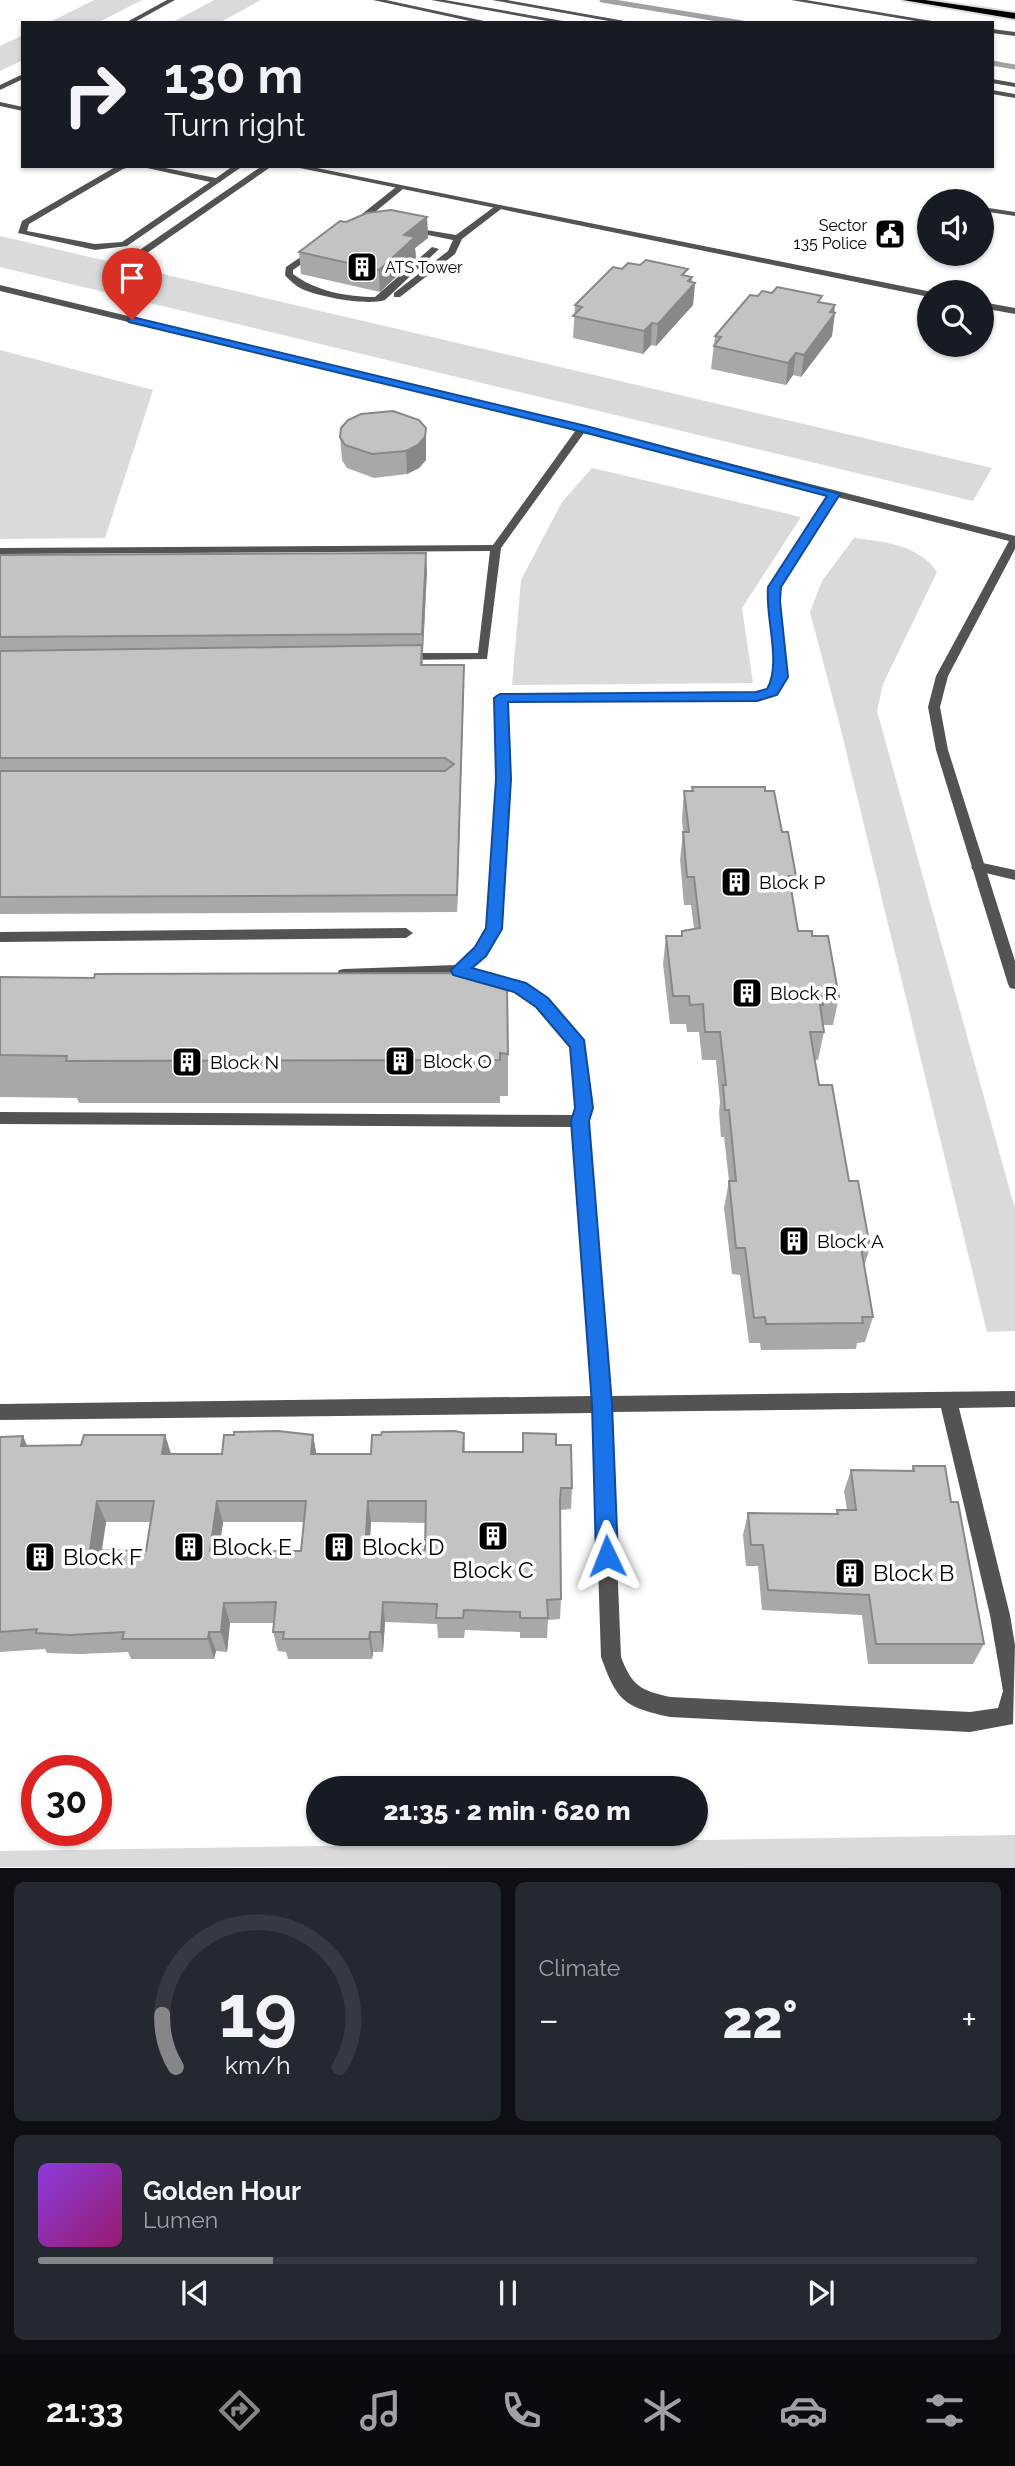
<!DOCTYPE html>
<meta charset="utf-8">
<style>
:root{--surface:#171b24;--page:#242831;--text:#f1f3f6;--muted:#9ea1a6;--line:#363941;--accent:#858687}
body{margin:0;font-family:Raleway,sans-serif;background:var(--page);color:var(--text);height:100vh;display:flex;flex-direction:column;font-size:26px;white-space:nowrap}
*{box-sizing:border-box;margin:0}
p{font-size:23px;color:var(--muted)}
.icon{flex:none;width:38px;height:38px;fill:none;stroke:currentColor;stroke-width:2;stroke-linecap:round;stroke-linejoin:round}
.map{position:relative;height:1868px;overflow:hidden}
.panel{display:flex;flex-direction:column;gap:14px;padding:14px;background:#0d0f14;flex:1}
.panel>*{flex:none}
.hud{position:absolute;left:21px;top:21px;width:973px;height:147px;border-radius:0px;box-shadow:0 2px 5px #0004;background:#171b24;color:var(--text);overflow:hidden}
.fabs{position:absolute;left:917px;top:189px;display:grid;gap:14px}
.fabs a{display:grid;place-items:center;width:77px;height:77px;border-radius:50%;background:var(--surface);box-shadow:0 2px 5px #0004;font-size:35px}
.speed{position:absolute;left:21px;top:1755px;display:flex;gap:14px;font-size:35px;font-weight:700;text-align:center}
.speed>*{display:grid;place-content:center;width:91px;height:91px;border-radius:50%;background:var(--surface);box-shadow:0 2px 5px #0004;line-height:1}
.speed .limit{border:10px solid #d22;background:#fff;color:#111}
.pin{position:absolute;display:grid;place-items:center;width:60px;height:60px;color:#fff;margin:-72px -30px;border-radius:50% 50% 50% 0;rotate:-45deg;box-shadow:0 0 7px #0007}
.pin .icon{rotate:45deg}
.me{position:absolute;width:77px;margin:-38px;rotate:358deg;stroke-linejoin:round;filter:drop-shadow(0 0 5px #0008)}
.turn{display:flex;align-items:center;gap:24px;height:147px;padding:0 28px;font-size:32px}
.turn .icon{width:91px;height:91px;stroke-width:2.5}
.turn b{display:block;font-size:49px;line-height:60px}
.big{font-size:52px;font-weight:800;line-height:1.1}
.panel .card{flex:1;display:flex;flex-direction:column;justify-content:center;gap:10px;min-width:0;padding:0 24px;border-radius:10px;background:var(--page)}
.panel .dial{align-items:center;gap:0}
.dial svg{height:182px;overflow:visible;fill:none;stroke:var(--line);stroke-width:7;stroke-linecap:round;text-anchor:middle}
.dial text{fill:var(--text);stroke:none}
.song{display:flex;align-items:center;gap:21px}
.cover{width:84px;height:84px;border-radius:10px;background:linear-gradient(135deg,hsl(270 70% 55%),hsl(320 70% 35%))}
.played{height:7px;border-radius:4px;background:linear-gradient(90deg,var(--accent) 25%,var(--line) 25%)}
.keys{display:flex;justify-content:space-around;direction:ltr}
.heat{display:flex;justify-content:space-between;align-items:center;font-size:38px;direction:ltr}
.panel .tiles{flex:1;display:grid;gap:14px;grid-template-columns:1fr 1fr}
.card:last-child{grid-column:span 2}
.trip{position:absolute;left:306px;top:1776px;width:402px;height:70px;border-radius:35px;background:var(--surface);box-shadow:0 2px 5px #0004;font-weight:800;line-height:70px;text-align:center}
.tabs{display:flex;height:112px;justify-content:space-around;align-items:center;background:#090b0e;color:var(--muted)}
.tabs .icon{width:49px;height:49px}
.tabs .current{color:var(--accent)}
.tabs b{font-size:32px;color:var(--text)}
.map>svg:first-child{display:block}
.green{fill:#dadada}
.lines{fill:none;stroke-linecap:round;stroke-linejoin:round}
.stream{stroke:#a1a1a1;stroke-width:5}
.trunk-casing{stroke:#dbdbdb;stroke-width:4}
.service{fill:#535353;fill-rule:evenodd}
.minor{fill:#535353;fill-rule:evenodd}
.tertiary{fill:#535353;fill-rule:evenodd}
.trunk{fill:#000;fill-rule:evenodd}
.wall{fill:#a8a8a8;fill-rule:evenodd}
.shaded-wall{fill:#888}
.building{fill:#c3c3c3;stroke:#888;stroke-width:2;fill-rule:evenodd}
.route{fill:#1a73e8;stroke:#114b97;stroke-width:2}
.labels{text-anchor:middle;stroke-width:7;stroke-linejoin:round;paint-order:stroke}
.far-poi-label{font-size:16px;fill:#000;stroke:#fff;text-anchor:end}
.poi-label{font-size:19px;fill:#000;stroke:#fff;text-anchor:start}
.near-poi-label{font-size:23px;fill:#000;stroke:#fff;text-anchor:start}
</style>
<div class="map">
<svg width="1015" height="1868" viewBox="0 0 1015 1868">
<rect width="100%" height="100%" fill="#fff"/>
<g class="green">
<path d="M94 0H142L97 23H48Z"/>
<path d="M214 0H261L219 23H171Z"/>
<path d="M23 35V60L0 71V46Z"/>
<path d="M0 236 992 468 973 501 0 267Z"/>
<path d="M0 350 153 390 105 538 0 539Z"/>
<path d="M592 468 801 517 742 608 753 683 512 685 521 580 562 502Z"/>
<path d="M854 538C883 541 921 546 937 572L883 684 877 711 1015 1209V1331L987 1332 840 726 810 612 822 581Z"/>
<path d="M1015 1835V1868L0 1867V1851Z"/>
</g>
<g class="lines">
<g class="stream">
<path d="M602 0 742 23"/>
<path d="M992 63 1015 67"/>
</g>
<g class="trunk-casing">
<path id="trunk" d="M903 0H925L1015 13V19Z"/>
</g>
<g class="service">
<path d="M117 166H133L123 169 29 224 27 231 95 244 122 242 210 182 138 166H155L216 178 233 166H243L127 246 95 250 18 233 22 221Z"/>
<path d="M262 166H272L147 253H141V249Z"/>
<path d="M396 187 403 189 358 226H352V222Z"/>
<path d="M494 207 501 209 462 239 455 254 400 297H394V293L448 251 453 240 408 231V227L456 235Z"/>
<path d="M982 207 1015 212V216L982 211Z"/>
<path d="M432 247 439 249 385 300C367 306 320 297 302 289 296 286 289 280 285 275L286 267 314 248 318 251 317 253 293 270V274C315 291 348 297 375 297Z"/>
<path d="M978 862 1015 870V880L973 870 971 867Z"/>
</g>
<g class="minor">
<path d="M167 0H175L133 23H125Z"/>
<path d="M373 0H386L493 23H479Z"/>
<path d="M23 74V79L0 90V85Z"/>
<path d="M0 102 23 107V111L0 106Z"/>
<path d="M290 166H307L932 292H929V297Z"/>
<path d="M0 285 582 426 1015 536V549L948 676 940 707 948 750 1015 961V989L1010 988 1008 984 936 750 928 707 936 676 1009 541 837 497 781 587 779 601 787 677 777 695 757 700 506 702 509 779 501 929 485 955 470 968 525 984 547 999 583 1041 592 1108 588 1121 610 1396 1015 1391V1407L959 1408 1010 1615 1015 1645 1013 1724 970 1732 670 1717C624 1707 617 1701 601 1657L593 1413 0 1420V1404L593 1396 573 1127 0 1124V1112L574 1115 576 1108 571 1047 537 1007 515 992 459 975 344 979 339 978 337 974 339 970 344 969 456 965 475 947 487 929 497 779 494 698 496 695 757 692 768 689C783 662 765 619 769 587L828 495 584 433 501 548 487 659 401 660V654L405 653H478L490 551 0 554V548L493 545 576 430 0 291ZM941 1408 990 1615 1003 1691 998 1708 970 1712 670 1697C640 1690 632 1686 621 1657L611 1412Z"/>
<path d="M982 302 1015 308V314L982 308Z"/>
<path d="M406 928 413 933 406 938 0 942V932Z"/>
</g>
<g class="tertiary">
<path d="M431 0H445L574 23H558Z"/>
<path d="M492 0H507L636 23H620Z"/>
<path d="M791 0H806L944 23H927Z"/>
<path d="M992 29 1015 32V36L992 33Z"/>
<path d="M992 79 1015 83V87L992 83Z"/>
<path d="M992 90 1015 94V98L992 94Z"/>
</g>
<use href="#trunk" class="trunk"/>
</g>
<g class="wall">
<path d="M427 217 428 238 415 248 416 258 380 292 301 274 299 252 346 222Z"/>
<path d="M622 269 688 276 691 282 695 283 693 305 656 346 651 345 643 354 573 338 575 305Z"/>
<path d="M758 296 821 302 834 313 832 336 801 377 793 375 786 385 711 369 715 336Z"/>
<path d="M340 437 426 451V460L419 468 407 474 374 478 347 468 342 460Z"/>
<path d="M0 555 427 570 423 651H422L423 665 464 682 457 912 0 914Z"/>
<path d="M692 787 765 791 782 832 796 876 792 898 798 931 812 936 839 997 833 1025H823L824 1032 818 1060H815L819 1085 870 1247 864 1267 873 1317 865 1342 857 1343 856 1349 761 1350 760 1343H749L740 1275 732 1274 724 1208 729 1181 724 1137H721L719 1112 720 1102 716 1060H702L699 1032H687L686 1024H670L663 964 666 936H681L682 931 694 929 691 905H684L680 860 683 832 682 819 684 791H692Z"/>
<path d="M0 977 492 979 500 984 508 1054V1096H500V1103H79L77 1098 0 1097Z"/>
<path d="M464 1433 465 1452H523L556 1445 572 1488 571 1509 560 1510 561 1599 560 1619 548 1620 547 1638H520V1632L465 1630 464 1638H438L437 1624 385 1622 383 1652H373L372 1659H288L286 1652 278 1651 273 1632 274 1623H230L227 1652 216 1651 214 1659H131L128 1652 80 1654 47 1653 45 1649 0 1652V1437L23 1436 27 1446 81 1445 165 1435 171 1454H222L313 1435 316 1454H371ZM106 1522H151L146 1551H102ZM223 1522H304L301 1551H219ZM371 1522 426 1523 425 1550 369 1551Z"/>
<path d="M913 1466 951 1502 984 1644 973 1664H868L862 1615 762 1610 758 1566H746L743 1535 748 1513 836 1514 837 1510H847L844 1491 851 1470 911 1471Z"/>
</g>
<g class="shaded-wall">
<path d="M427 217 428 238 415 248 416 258 380 292 379 270 404 235Z"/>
<path d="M692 277 691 288 695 283 693 305 656 346 658 324Z"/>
<path d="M835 305 834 316 835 313 832 336 801 377 804 355Z"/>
<path d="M652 323 651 345 643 354 644 331Z"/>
<path d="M796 353 793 375 786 385 788 363Z"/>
<path d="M426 428V460L419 468 407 474 406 451Z"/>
<path d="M426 553 427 570 423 651 422 634Z"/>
<path d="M464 665V682L457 912V895Z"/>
<path d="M165 1435 172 1457 162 1454Z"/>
<path d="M313 1435 317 1457 311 1454Z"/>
<path d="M23 1436 32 1458 21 1446Z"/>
<path d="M97 1501 106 1522 98 1571 90 1550Z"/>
<path d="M217 1501 223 1522 216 1572 210 1551Z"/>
<path d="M368 1501 371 1522 368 1572 365 1552Z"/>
<path d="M383 1602 385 1622 383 1652 381 1632Z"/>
<path d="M224 1603 230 1623 227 1652 221 1632Z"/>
<path d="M209 1632 216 1651 214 1659 208 1639Z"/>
<path d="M370 1632 373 1652 372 1659 369 1639Z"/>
</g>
<g class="building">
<path d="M391 210 427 217 404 235 415 237 379 270 299 252 340 221 346 222 367 213Z"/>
<path d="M646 260 688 269 682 275 692 277 688 281 695 283 658 324 652 323 644 331 573 316 582 307 575 305 613 267 622 269 628 263 640 265Z"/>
<path d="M777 287 822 296 818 302 835 305 830 312 835 313 804 355 796 353 788 363 714 346 721 337 715 336 750 295 758 296 762 291 772 293Z"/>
<path d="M393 411 419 420 426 428 425 437 418 445 406 451 372 454 345 445 340 437 341 428 348 420 361 414Z"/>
<path d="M426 553 422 634 0 637V555Z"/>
<path d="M422 645 421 665H464L457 895 0 897V771H445L454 764 445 758H0V651Z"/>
<path d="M692 787H765V791H774L782 832H788L796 876H789L798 931H812V936H828L839 997H822L823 1005H820L824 1032H810L819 1085H832L849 1181H858L870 1247H861L873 1317H862L863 1323 766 1324 765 1317 754 1318 745 1248H736L729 1181H736L729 1110H725L723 1085H726L720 1032H705L703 1004 690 1005 689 996H673L666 936H682V931L700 928 694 877H687L683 832H689L684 791H693Z"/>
<path d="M491 973V979H500V984H507L508 1054 500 1053V1060L66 1061 67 1056 0 1055V977L94 978 95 974Z"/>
<path d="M278 1431 313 1435 311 1454H371L372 1435H381L382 1432 455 1431 464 1433 463 1452H523V1433L556 1434V1445H571L572 1488H561L560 1500 561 1599 547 1600 548 1618H520V1612L464 1610 463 1618H436L437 1604 383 1602 381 1632H370L369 1639H283L284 1632H273L276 1602 224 1603 221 1632H209L208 1639H122L124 1632 70 1635 36 1633 37 1629 0 1632V1437L23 1436 21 1446 81 1445 84 1435H165L162 1454H222L224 1435H234V1432ZM97 1501H154L146 1551 90 1550ZM217 1501H306L301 1551H210ZM368 1501H426L425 1550 365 1552Z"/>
<path d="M913 1466H945L951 1502H958L984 1644H876L869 1595 768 1590 763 1545H751L748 1513 838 1514 837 1510H856L851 1470 914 1471Z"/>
</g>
<path class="route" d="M132 317 586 426 840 494 781 587 780 601 788 677 777 695 757 701 508 702 511 779 502 929 486 956 472 968 526 983 548 998 584 1040 593 1108 589 1121 612 1404 618 1556 615 1563 607 1567 599 1563 596 1556 592 1404 571 1121 575 1108 570 1047 536 1007 514 992 453 975 451 970 475 947 486 928 496 779 494 698 500 694 756 692 767 689C782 663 765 618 768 587L827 496 579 431 129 322 127 320Z"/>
<defs>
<g id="civic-square" transform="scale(1.575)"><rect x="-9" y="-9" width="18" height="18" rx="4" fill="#000" stroke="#fff"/><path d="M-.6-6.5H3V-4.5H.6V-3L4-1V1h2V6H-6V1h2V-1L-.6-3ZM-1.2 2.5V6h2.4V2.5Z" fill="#fff"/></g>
<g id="building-square" transform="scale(1.575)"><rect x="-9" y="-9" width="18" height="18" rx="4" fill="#000" stroke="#fff"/><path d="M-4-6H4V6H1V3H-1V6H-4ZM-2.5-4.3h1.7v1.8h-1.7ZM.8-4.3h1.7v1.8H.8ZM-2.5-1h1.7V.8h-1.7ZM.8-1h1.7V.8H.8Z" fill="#fff"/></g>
</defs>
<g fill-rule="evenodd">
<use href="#civic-square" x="890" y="234"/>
<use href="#building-square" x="362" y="267"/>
<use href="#building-square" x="736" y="882"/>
<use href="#building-square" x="747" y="993"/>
<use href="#building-square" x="400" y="1061"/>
<use href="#building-square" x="187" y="1062"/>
<use href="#building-square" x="794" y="1241"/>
<use href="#building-square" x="493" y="1536"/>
<use href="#building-square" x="189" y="1547"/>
<use href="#building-square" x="339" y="1547"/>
<use href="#building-square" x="40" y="1557"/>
<use href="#building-square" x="850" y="1573"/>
</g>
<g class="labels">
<g class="far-poi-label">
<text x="867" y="231">Sector<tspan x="867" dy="18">135 Police</tspan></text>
<text x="385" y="273" text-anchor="start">ATS Tower</text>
</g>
<g class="poi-label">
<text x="759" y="889">Block P</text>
<text x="770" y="1000">Block R</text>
<text x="423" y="1068">Block O</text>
<text x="210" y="1069">Block N</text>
<text x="817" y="1248">Block A</text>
</g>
<g class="near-poi-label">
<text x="212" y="1555">Block E</text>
<text x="362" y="1555">Block D</text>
<text x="63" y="1565">Block F</text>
<text x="493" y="1578" text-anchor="middle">Block C</text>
<text x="873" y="1581">Block B</text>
</g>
</g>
</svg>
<div class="fabs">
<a><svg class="icon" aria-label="sound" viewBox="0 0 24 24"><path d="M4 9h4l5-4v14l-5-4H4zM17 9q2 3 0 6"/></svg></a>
<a><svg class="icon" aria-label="search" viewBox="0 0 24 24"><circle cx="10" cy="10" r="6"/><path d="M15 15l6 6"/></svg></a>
</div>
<div class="speed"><div class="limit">30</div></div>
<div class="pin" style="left:132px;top:320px;background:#d93025"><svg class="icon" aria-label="arrive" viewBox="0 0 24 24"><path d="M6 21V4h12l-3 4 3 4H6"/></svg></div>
<svg class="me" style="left:607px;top:1556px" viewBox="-20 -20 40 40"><path d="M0-17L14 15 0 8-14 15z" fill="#1a73e8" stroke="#fff" stroke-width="4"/></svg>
<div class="trip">21:35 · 2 min · 620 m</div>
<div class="hud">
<div class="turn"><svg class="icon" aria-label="right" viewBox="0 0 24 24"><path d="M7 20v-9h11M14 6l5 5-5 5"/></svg><div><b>130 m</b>Turn right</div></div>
</div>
</div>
<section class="panel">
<div class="tiles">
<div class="card dial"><svg viewBox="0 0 100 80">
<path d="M14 69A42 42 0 1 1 86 69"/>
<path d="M14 69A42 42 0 0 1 8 46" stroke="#858687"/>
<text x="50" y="56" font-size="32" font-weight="700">19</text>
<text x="50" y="72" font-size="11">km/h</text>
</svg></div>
<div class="card"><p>Climate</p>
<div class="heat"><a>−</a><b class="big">22°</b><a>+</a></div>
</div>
<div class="card">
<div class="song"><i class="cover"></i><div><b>Golden Hour</b><p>Lumen</p></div></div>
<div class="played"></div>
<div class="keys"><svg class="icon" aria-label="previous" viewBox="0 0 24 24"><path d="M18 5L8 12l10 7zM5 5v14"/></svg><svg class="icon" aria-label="pause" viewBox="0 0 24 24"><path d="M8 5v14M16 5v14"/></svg><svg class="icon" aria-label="next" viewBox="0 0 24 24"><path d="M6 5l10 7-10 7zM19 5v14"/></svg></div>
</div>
</div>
</section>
<nav class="tabs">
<b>21:33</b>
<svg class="icon current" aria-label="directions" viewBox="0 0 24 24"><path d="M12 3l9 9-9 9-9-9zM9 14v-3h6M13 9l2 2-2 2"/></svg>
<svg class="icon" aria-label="music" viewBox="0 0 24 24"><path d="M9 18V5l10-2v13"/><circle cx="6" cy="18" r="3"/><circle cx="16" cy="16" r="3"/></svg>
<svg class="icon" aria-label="phone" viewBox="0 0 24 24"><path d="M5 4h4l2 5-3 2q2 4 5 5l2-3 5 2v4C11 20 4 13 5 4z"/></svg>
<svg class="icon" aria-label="climate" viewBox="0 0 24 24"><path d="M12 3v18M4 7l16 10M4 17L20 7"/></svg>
<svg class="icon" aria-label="car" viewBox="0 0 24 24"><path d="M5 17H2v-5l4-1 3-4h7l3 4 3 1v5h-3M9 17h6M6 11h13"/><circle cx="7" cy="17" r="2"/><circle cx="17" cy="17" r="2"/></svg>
<svg class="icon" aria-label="filters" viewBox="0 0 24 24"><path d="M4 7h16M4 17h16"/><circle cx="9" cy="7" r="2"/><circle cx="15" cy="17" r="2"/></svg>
</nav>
